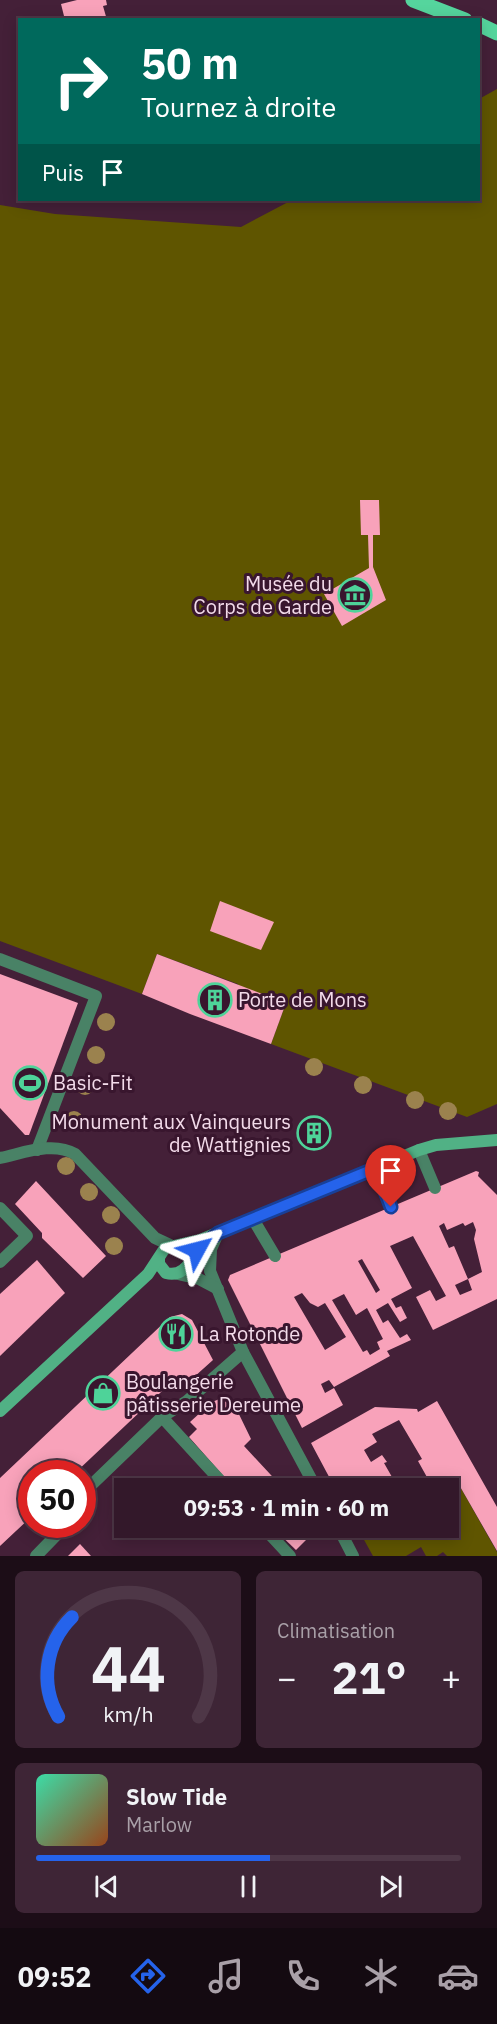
<!DOCTYPE html>
<html lang="fr">
<meta charset="utf-8">
<style>
:root{--surface:#33182a;--page:#3e2536;--text:#f1f3f6;--muted:#a9a0a8;--line:#4e3747;--accent:#2563eb}
body{margin:0;font-family:"IBM Plex Sans",sans-serif;background:var(--page);color:var(--text);height:100vh;display:flex;flex-direction:column;font-size:22px;white-space:nowrap}
*{box-sizing:border-box;margin:0}
p{font-size:20px;color:var(--muted)}
.icon{flex:none;width:33px;height:33px;fill:none;stroke:currentColor;stroke-width:2;stroke-linecap:round;stroke-linejoin:round}
.map{position:relative;height:1556px;overflow:hidden}
.details{display:flex;flex-direction:column;gap:15px;padding:15px;background:#1c0d17;flex:1}
.details>*{flex:none}
.top-card{position:absolute;left:18px;top:18px;width:462px;height:183px;border-radius:0px;box-shadow:0 3px 15px #0003,0 0 0 2px var(--line);background:#00695c;color:#fff;overflow:hidden}
.speed{position:absolute;left:18px;top:1460px;display:flex;gap:12px;font-size:30px;font-weight:700;text-align:center}
.speed>*{display:grid;place-content:center;width:78px;height:78px;border-radius:50%;background:var(--surface);box-shadow:0 3px 15px #0003,0 0 0 2px var(--line);line-height:1}
.speed .limit{border:9px solid #d22;background:#fff;color:#111}
.pin{position:absolute;display:grid;place-items:center;width:51px;height:51px;color:#fff;margin:-62px -26px;border-radius:50% 50% 50% 0;rotate:-45deg;box-shadow:0 0 6px #0007}
.pin .icon{rotate:45deg}
.me{position:absolute;width:66px;margin:-33px;rotate:52deg;stroke-linejoin:round;filter:drop-shadow(0 0 4px #0008)}
.turn{display:flex;align-items:center;gap:21px;height:126px;padding:0 24px;font-size:27px}
.turn .icon{width:78px;height:78px;stroke-width:2.5}
.turn b{display:block;font-size:42px;line-height:51px}
.then{display:flex;align-items:center;height:57px;padding:0 24px;background:#0003;gap:12px;font-size:22px}
.big{font-size:45px;font-weight:800;line-height:1.1}
.details .tile{flex:1;display:flex;flex-direction:column;justify-content:center;gap:9px;min-width:0;padding:0 21px;border-radius:9px;background:var(--page)}
.details .dial{align-items:center;gap:0}
.dial svg{height:156px;overflow:visible;fill:none;stroke:var(--line);stroke-width:7;stroke-linecap:round;text-anchor:middle}
.dial text{fill:var(--text);stroke:none}
.song{display:flex;align-items:center;gap:18px}
.cover{width:72px;height:72px;border-radius:9px;background:linear-gradient(135deg,hsl(160 70% 55%),hsl(20 70% 35%))}
.played{height:6px;border-radius:3px;background:linear-gradient(90deg,var(--accent) 55%,var(--line) 55%)}
.keys{display:flex;justify-content:space-around;direction:ltr}
.heat{display:flex;justify-content:space-between;align-items:center;font-size:33px;direction:ltr}
.details .tiles{flex:1;display:grid;gap:15px;grid-template-columns:1fr 1fr}
.tile:last-child{grid-column:span 2}
.trip{position:absolute;left:114px;top:1478px;width:345px;height:60px;border-radius:0px;background:var(--surface);box-shadow:0 3px 15px #0003,0 0 0 2px var(--line);font-weight:800;line-height:60px;text-align:center}
.menu{display:flex;height:96px;justify-content:space-around;align-items:center;background:#140a11;color:var(--muted)}
.menu .icon{width:42px;height:42px}
.menu .current{color:var(--accent)}
.menu b{font-size:27px;color:var(--text)}
.map>svg:first-child{display:block}
.green{fill:#5f5500}
.building{fill:#f8a2ba;fill-rule:evenodd}
.lines{fill:none;stroke-linecap:round;stroke-linejoin:round}
.service{stroke:#498266;stroke-width:12}
.minor{stroke:#498266;stroke-width:12}
.secondary{stroke:#51b185;stroke-width:12}
.primary{stroke:#55d59d;stroke-width:15}
.tree{fill:#9b824e}
.route-casing{stroke:#184099;stroke-width:15}
.route{stroke:#2563eb;stroke-width:10}
.labels{text-anchor:middle;stroke-width:6;stroke-linejoin:round;paint-order:stroke}
.poi-label{font-size:20px;fill:#f3dbea;stroke:#39162e;text-anchor:start}
</style>
<div class="map">
<svg width="497" height="1556" viewBox="0 0 497 1556">
<rect width="100%" height="100%" fill="#442038"/>
<g class="green">
<path d="M497 89V1104L467 1117 271 1044 286 1003 238 986V984L157 954 142 994 0 941V205L55 214 241 227 292 200H478L479 99Z"/>
<path d="M458 1483 497 1552V1556H447L443 1552 437 1556H426L421 1547 406 1556H373L363 1538 381 1527H448L449 1488Z"/>
</g>
<g class="building">
<path d="M77 0H106L107 5 103 6 107 20H65L61 4Z"/>
<path d="M360 500H379L380 535H373V567L386 600 342 626 324 594 369 568 368 535H361Z"/>
<path d="M220 901 274 922 261 950 210 931Z"/>
<path d="M157 954 286 1003 271 1044 190 1014 142 994Z"/>
<path d="M0 974 78 1003 29 1135H25L0 1108Z"/>
<path d="M314 1123 325 1135 316 1144 309 1141 305 1132Z"/>
<path d="M476 1171 479 1172 478 1176 497 1195V1299L433 1330 416 1297 430 1290 436 1301 446 1296 413 1236 390 1246 412 1288 391 1299 396 1308 401 1306 407 1318 400 1322 388 1303 376 1310 383 1323 388 1320 400 1338 407 1334 411 1340 387 1351 390 1356 334 1387 329 1380 321 1384 325 1393 334 1388 343 1405 302 1428 228 1280 230 1275ZM473 1222 476 1230 474 1239 482 1272 468 1279 454 1246 449 1248 439 1226 444 1223 447 1230 463 1223 465 1226ZM362 1259 380 1290 376 1293 358 1261ZM468 1279 472 1290 460 1295 455 1285ZM302 1293 310 1303 318 1307 325 1303 346 1337 325 1350 294 1297ZM344 1294 356 1315 367 1308 383 1339 377 1342 380 1349 370 1355 367 1350 363 1352 332 1300Z"/>
<path d="M36 1181 106 1256 83 1278 42 1238V1233L15 1204Z"/>
<path d="M37 1260 65 1293 0 1356V1294Z"/>
<path d="M182 1314 192 1320 213 1360 184 1386 177 1377 75 1473H32V1516L0 1546V1478L170 1317Z"/>
<path d="M222 1398 234 1404 251 1439 244 1446 283 1488H234L189 1437 197 1429 190 1422 212 1402Z"/>
<path d="M437 1401 497 1507V1551L458 1483 449 1488H436L431 1478 428 1479 418 1461 422 1459 399 1420 372 1434 377 1442 364 1450 371 1462 382 1455 387 1462 384 1463 392 1477 372 1488H335L311 1443 375 1407 417 1409 418 1412Z"/>
<path d="M272 1527H315L316 1530 296 1550Z"/>
<path d="M357 1527H381L363 1538Z"/>
<path d="M80 1544 91 1556H68Z"/>
</g>
<g class="lines">
<g class="service">
<path d="M419 1150 435 1188"/>
<path d="M376 1168 391 1207"/>
<path d="M253 1219 275 1256"/>
</g>
<g class="minor">
<path d="M0 959 96 996 37 1150"/>
<path d="M0 1158C24 1153 53 1141 75 1154L155 1238 170 1245"/>
<path d="M0 1208 27 1236 0 1262"/>
<path d="M218 1233 211 1249 210 1271 243 1352 316 1488"/>
<path d="M178 1274 199 1279 218 1289"/>
<path d="M162 1417 227 1488"/>
<path d="M82 1494 162 1417 187 1401 243 1352"/>
<path d="M263 1527 290 1556"/>
<path d="M338 1527 353 1556"/>
<path d="M36 1556 67 1524"/>
</g>
<g class="secondary">
<path d="M159 1258V1264L166 1273C188 1279 193 1251 209 1240"/>
<path d="M0 1411 148 1274 165 1248 200 1240 419 1150 436 1145 497 1140"/>
</g>
<g class="primary">
<path d="M413 0 465 20"/>
<path d="M478 24 497 33"/>
</g>
</g>
<g class="tree">
<circle cx="106" cy="1022" r="9"/>
<circle cx="96" cy="1055" r="9"/>
<circle cx="314" cy="1067" r="9"/>
<circle cx="363" cy="1085" r="9"/>
<circle cx="85" cy="1086" r="9"/>
<circle cx="415" cy="1100" r="9"/>
<circle cx="448" cy="1111" r="9"/>
<circle cx="74" cy="1120" r="9"/>
<circle cx="66" cy="1166" r="9"/>
<circle cx="89" cy="1192" r="9"/>
<circle cx="111" cy="1215" r="9"/>
<circle cx="114" cy="1246" r="9"/>
</g>
<g class="lines">
<g class="route-casing">
<path id="route" d="M197 1250 218 1233 376 1168 391 1207"/>
</g>
<use href="#route" class="route"/>
</g>
<defs>
<g id="museum-ring" transform="scale(1.725)"><circle r="9.5" fill="#39162e" stroke="#4ed399" stroke-width="1.5"/><path d="M0-6L6-3V-2H-6V-3ZM-5-1h2V3h-2ZM-1-1h2V3h-2ZM3-1h2V3H3ZM-6 4H6V6H-6Z" fill="#4ed399"/></g>
<g id="building-ring" transform="scale(1.725)"><circle r="9.5" fill="#39162e" stroke="#4ed399" stroke-width="1.5"/><path d="M-4-6H4V6H1V3H-1V6H-4ZM-2.5-4.3h1.7v1.8h-1.7ZM.8-4.3h1.7v1.8H.8ZM-2.5-1h1.7V.8h-1.7ZM.8-1h1.7V.8H.8Z" fill="#4ed399"/></g>
<g id="stadium-ring" transform="scale(1.725)"><circle r="9.5" fill="#39162e" stroke="#4ed399" stroke-width="1.5"/><path d="M0-5a6.5 5 0 1 0 0 10a6.5 5 0 1 0 0-10ZM-3.5-1.8h7v3.6h-7Z" fill="#4ed399"/></g>
<g id="restaurant-ring" transform="scale(1.725)"><circle r="9.5" fill="#39162e" stroke="#4ed399" stroke-width="1.5"/><path d="M-5-6h1v4h1v-4h1v4h1v-4h1v5L-1.5 .5V6h-2V.5L-5-1ZM5-6V6H3V1.5H1.5Q1.5-4 5-6Z" fill="#4ed399"/></g>
<g id="shop-ring" transform="scale(1.725)"><circle r="9.5" fill="#39162e" stroke="#4ed399" stroke-width="1.5"/><path d="M-5-2.5h2.3a2.7 3.5 0 0 1 5.4 0H5L5.5 6h-11ZM-1.5-2.5h3a1.5 2.3 0 0 0-3 0Z" fill="#4ed399"/></g>
</defs>
<g fill-rule="evenodd">
<use href="#museum-ring" x="355" y="595"/>
<use href="#building-ring" x="215" y="1000"/>
<use href="#stadium-ring" x="30" y="1083"/>
<use href="#building-ring" x="314" y="1133"/>
<use href="#restaurant-ring" x="176" y="1334"/>
<use href="#shop-ring" x="103" y="1393"/>
</g>
<g class="labels">
<g class="poi-label">
<text x="332" y="591" text-anchor="end">Musée du<tspan x="332" dy="23">Corps de Garde</tspan></text>
<text x="238" y="1007">Porte de Mons</text>
<text x="53" y="1090">Basic-Fit</text>
<text x="291" y="1129" text-anchor="end">Monument aux Vainqueurs<tspan x="291" dy="23">de Wattignies</tspan></text>
<text x="199" y="1341">La Rotonde</text>
<text x="126" y="1389">Boulangerie<tspan x="126" dy="23">pâtisserie Dereume</tspan></text>
</g>
</g>
</svg>
<div class="speed"><div class="limit">50</div></div>
<div class="pin" style="left:391px;top:1207px;background:#d93025"><svg class="icon" aria-label="arrive" viewBox="0 0 24 24"><path d="M6 21V4h12l-3 4 3 4H6"/></svg></div>
<svg class="me" style="left:197px;top:1250px" viewBox="-20 -20 40 40"><path d="M0-17L14 15 0 8-14 15z" fill="#2563eb" stroke="#fff" stroke-width="4"/></svg>
<div class="trip">09:53 · 1 min · 60 m</div>
<div class="top-card">
<div class="turn"><svg class="icon" aria-label="right" viewBox="0 0 24 24"><path d="M7 20v-9h11M14 6l5 5-5 5"/></svg><div><b>50 m</b>Tournez à droite</div></div>
<div class="then">Puis<svg class="icon" aria-label="arrive" viewBox="0 0 24 24"><path d="M6 21V4h12l-3 4 3 4H6"/></svg></div>
</div>
</div>
<section class="details">
<div class="tiles">
<div class="tile dial"><svg viewBox="0 0 100 80">
<path d="M14 69A42 42 0 1 1 86 69"/>
<path d="M14 69A42 42 0 0 1 21 18" stroke="#2563eb"/>
<text x="50" y="56" font-size="32" font-weight="700">44</text>
<text x="50" y="72" font-size="11">km/h</text>
</svg></div>
<div class="tile"><p>Climatisation</p>
<div class="heat"><a>−</a><b class="big">21°</b><a>+</a></div>
</div>
<div class="tile">
<div class="song"><i class="cover"></i><div><b>Slow Tide</b><p>Marlow</p></div></div>
<div class="played"></div>
<div class="keys"><svg class="icon" aria-label="previous" viewBox="0 0 24 24"><path d="M18 5L8 12l10 7zM5 5v14"/></svg><svg class="icon" aria-label="pause" viewBox="0 0 24 24"><path d="M8 5v14M16 5v14"/></svg><svg class="icon" aria-label="next" viewBox="0 0 24 24"><path d="M6 5l10 7-10 7zM19 5v14"/></svg></div>
</div>
</div>
</section>
<nav class="menu">
<b>09:52</b>
<svg class="icon current" aria-label="directions" viewBox="0 0 24 24"><path d="M12 3l9 9-9 9-9-9zM9 14v-3h6M13 9l2 2-2 2"/></svg>
<svg class="icon" aria-label="music" viewBox="0 0 24 24"><path d="M9 18V5l10-2v13"/><circle cx="6" cy="18" r="3"/><circle cx="16" cy="16" r="3"/></svg>
<svg class="icon" aria-label="phone" viewBox="0 0 24 24"><path d="M5 4h4l2 5-3 2q2 4 5 5l2-3 5 2v4C11 20 4 13 5 4z"/></svg>
<svg class="icon" aria-label="climate" viewBox="0 0 24 24"><path d="M12 3v18M4 7l16 10M4 17L20 7"/></svg>
<svg class="icon" aria-label="car" viewBox="0 0 24 24"><path d="M5 17H2v-5l4-1 3-4h7l3 4 3 1v5h-3M9 17h6M6 11h13"/><circle cx="7" cy="17" r="2"/><circle cx="17" cy="17" r="2"/></svg>
</nav>
